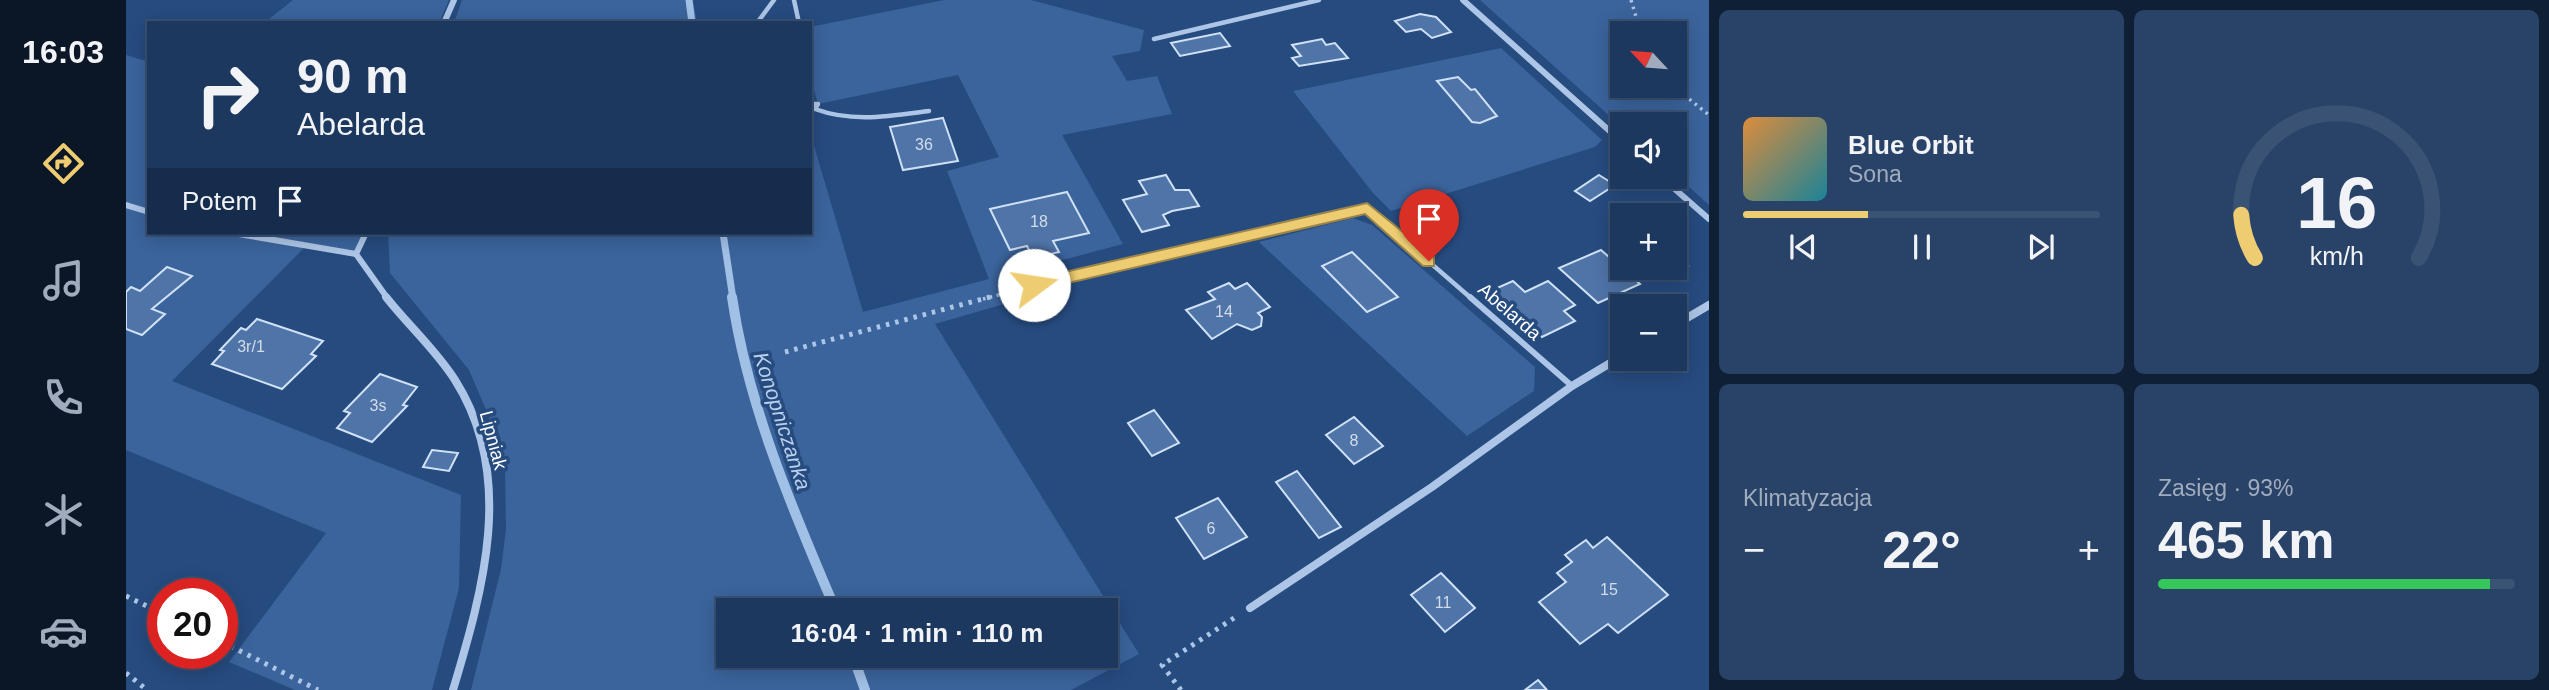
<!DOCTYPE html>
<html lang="pl">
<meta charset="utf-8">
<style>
:root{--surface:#1c385f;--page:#294368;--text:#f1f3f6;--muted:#a0acbd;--line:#3a5274;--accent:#eecd72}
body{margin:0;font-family:Helvetica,sans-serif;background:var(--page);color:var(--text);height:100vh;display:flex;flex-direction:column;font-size:26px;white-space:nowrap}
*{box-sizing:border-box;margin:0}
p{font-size:23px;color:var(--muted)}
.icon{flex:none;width:38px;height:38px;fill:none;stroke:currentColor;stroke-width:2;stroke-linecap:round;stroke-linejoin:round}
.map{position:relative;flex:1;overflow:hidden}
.details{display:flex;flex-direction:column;gap:10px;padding:10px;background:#0f1f34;width:840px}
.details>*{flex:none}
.hud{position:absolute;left:21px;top:21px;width:665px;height:214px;border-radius:0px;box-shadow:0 4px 18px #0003,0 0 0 2px var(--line);background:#1c385f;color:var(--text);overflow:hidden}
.needle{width:46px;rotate:296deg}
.controls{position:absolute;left:1484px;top:21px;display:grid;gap:14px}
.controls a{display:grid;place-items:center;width:77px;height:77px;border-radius:0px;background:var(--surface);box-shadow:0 4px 18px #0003,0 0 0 2px var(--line);font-size:35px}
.speed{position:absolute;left:21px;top:578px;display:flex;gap:14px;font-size:35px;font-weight:700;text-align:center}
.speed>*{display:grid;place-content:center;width:91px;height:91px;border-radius:50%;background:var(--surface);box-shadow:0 4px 18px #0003,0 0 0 2px var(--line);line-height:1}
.speed .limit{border:10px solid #d22;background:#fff;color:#111}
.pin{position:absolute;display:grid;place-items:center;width:60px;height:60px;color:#fff;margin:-72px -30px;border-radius:50% 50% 50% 0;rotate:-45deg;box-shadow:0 0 7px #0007}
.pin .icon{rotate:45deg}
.me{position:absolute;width:77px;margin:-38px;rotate:76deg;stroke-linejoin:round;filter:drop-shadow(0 0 5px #0008)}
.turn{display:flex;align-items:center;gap:24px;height:147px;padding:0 35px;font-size:32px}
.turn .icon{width:91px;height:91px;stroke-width:2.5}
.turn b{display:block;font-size:49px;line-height:60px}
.then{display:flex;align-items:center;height:66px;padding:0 35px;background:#0003;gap:14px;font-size:26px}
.big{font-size:52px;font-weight:700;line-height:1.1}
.details .tile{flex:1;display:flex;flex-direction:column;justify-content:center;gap:10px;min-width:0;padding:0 24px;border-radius:10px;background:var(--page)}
.details .dial{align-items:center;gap:0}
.dial svg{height:182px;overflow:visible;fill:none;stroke:var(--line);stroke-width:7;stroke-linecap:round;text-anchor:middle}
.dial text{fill:var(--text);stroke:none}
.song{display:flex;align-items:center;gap:21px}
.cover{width:84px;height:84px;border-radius:10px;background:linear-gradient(135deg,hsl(30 70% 55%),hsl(190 70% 35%))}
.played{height:7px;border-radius:4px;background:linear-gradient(90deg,var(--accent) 35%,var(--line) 35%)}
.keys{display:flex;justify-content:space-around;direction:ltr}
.heat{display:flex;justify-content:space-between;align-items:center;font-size:38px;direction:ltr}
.charge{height:10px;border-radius:5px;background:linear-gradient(90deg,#34c759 93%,var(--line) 0)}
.details .tiles{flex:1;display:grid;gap:10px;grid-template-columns:repeat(2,1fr)}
.trip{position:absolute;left:590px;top:598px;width:402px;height:70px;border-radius:0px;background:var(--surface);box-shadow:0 4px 18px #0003,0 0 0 2px var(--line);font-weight:700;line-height:70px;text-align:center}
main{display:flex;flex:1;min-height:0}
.dock{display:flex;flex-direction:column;width:126px;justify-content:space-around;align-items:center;background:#0b1626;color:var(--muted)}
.dock .icon{width:49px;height:49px}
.dock .selected{color:var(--accent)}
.dock b{font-size:32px;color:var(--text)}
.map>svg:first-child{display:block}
.green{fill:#3b649c;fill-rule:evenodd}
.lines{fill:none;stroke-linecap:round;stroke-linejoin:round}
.stream-far1{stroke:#a1c0e6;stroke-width:7}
.stream{stroke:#a1c0e6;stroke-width:10}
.building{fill:#4f74a8;stroke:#d0e0f5;stroke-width:2}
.path-far1{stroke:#adc5e6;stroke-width:3.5;stroke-dasharray:2.5 4.5;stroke-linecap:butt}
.path{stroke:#adc5e6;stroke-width:5;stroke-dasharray:3.5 6;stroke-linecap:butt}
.lane-far1{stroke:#adc5e6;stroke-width:4.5}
.lane{stroke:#adc5e6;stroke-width:6}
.street-far1{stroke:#adc5e6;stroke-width:6}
.street{stroke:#adc5e6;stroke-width:8}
.route{fill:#eecd72;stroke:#9b854a;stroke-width:2}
.labels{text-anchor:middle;stroke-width:7;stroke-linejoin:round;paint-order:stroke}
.number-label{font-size:16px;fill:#d3dce9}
.street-label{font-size:19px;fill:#fff;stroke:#264b7f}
.water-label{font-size:21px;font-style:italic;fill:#b8cfed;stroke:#264b7f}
</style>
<main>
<nav class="dock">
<b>16:03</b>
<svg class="icon selected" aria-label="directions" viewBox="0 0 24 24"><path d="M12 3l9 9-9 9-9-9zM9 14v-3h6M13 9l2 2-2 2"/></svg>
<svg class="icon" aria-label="music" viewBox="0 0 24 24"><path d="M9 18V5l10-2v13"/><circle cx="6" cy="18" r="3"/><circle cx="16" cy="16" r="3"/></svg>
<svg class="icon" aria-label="phone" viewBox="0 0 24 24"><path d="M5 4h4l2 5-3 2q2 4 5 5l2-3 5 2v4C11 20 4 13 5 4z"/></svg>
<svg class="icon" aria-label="climate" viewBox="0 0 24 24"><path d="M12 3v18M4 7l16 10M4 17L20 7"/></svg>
<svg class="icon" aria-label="car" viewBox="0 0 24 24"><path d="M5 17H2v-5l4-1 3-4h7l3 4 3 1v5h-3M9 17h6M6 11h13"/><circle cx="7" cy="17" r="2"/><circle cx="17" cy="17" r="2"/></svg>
</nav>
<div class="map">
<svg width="1583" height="690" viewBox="0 0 1583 690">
<rect width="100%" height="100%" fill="#264b7f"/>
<g class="green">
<path d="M167 0H323L313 23H138Z"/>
<path d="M336 0H567L571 23H328Z"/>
<path d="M818 0H905L1018 30 1014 51 986 56 1001 81 1031 76 1046 114 936 135 997 244 899 270 913 294 809 324 1013 654 945 690H345L375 569 380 529 379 467 361 412 343 370 264 273 262 233H684V132L737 312 863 279 821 171 873 157 832 75 692 104 684 76V27ZM602 611H980V656H602Z"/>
<path d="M1354 0H1583V205L1549 174V124H1496V127ZM1549 33V86H1496V33Z"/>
<path d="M1375 48 1476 140 1469 147 1265 211 1247 193 1167 91Z"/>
<path d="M0 55 23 62V233H237L230 254 178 248 46 381 335 495 333 588 306 690H169L103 662 200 533 0 450Z"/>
<path d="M1227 218 1246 225 1409 367 1408 391 1341 436 1133 242Z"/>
</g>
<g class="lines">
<g class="stream-far1">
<path d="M563 0 566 23"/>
<path d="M597 233 607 299"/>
</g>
<g class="stream">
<path d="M606 297C622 407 667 510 710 611"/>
<path d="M727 656 739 690"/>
</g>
</g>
<g class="building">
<path d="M1294 14 1310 17 1325 32 1306 38 1295 29 1280 32 1269 21Z"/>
<path d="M1094 33 1104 46 1054 56 1045 43Z"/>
<path d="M1196 39 1200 45 1209 43 1222 58 1173 66 1166 58 1175 56 1166 45Z"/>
<path d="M1332 77 1345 90 1349 89 1371 116 1354 123 1346 122 1311 81Z"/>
<path d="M817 118 832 161 777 170 764 127Z"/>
<path d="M1040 175 1049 190H1063L1073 206 1046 211 1037 215 1043 225 1016 232 997 200 1021 194 1013 181Z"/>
<path d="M1473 175 1489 185 1464 201 1449 191Z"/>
<path d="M941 192 963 233 927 241 933 252 907 258 901 246 884 250 864 209Z"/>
<path d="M1475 250 1514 284 1472 303 1433 268Z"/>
<path d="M1226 252 1272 297 1241 312 1196 266Z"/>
<path d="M1549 256 1562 266 1540 279 1524 268H1549Z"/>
<path d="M41 267 66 276 26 309 39 314 16 335 0 329V292L5 287 14 291Z"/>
<path d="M1387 281 1399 292 1422 281 1449 305 1438 311 1449 321 1416 337 1394 316 1389 318 1362 292Z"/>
<path d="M1103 283 1109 289 1121 283 1144 307 1132 313 1136 317 1135 326 1126 330 1111 324 1086 339 1060 310 1089 299 1082 292Z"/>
<path d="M131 319 197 341 185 354 190 356 156 389 86 364 98 351 94 350 115 328 120 330Z"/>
<path d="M254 374 291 387 277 405 281 406 246 442 211 428 224 413 218 411Z"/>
<path d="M1028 410 1053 443 1026 456 1002 423Z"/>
<path d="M1228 417 1257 446 1228 464 1200 435Z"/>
<path d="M306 450 332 453 323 471 297 467Z"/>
<path d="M1171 471 1215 527 1193 538 1150 482Z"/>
<path d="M1092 498 1121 537 1078 559 1050 518Z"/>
<path d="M1481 537 1542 595 1492 633 1482 624 1454 644 1413 602 1440 582 1431 573 1446 562 1439 555 1460 540 1467 548Z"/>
<path d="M1315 573 1349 608 1319 632 1285 595Z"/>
<path d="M1412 680 1421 690H1399Z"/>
</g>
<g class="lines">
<g class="path-far1">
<path d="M1505 0 1515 33"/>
<path d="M1547 86 1583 115"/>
<path d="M857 299 895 289"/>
</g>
<g class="path">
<path d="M659 352 864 297"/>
<path d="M0 596 37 614"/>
<path d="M96 642 192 690"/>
<path d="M0 673 21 690"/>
<path d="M1055 690 1036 665 1108 618"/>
</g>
<g class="lane-far1">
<path d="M668 0 673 23"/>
<path d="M631 23 648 0"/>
<path d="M1028 39 1193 0"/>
<path d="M684 104H692L689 109C727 123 764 116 803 111"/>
<path d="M908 285 1241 208 1346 299"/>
</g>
<path class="lane" d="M1344 297 1446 386"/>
<g class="street-far1">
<path d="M1337 0 1496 142"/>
<path d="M318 23 328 0"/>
<path d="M1535 177 1583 219"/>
<path d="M0 205 23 212"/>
<path d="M107 233 230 254"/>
<path d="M240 233 230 254 262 299"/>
</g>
<g class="street">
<path d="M260 297C282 325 310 350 329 380 390 476 357 590 327 690"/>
<path d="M1549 325 1583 305"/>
<path d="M1124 608 1306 487 1446 386 1496 356"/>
</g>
</g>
<path class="route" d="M1241 203 1308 257V266H1297L1239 214 908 291 901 285 908 279Z"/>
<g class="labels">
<g class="number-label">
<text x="798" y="150">36</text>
<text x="913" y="227">18</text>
<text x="1098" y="317">14</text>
<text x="125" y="352">3r/1</text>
<text x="252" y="411">3s</text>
<text x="1228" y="446">8</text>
<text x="1085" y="534">6</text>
<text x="1483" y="595">15</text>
<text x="1317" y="608">11</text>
</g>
<g class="street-label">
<text transform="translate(1384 311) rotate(41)" y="7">Abelarda</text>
<text transform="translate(368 440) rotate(75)" y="7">Lipniak</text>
</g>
<g class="water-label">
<text transform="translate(656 421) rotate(72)" y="7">Konopniczanka</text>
</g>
</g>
</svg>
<div class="controls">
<a><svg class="needle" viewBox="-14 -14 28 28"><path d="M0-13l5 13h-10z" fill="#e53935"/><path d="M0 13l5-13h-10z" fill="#a0acbd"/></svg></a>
<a><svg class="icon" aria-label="sound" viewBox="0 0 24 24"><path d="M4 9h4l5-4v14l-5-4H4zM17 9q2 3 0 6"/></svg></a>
<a>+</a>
<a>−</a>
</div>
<div class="speed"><div class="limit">20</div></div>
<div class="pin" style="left:1303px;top:261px;background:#d93025"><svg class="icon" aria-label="arrive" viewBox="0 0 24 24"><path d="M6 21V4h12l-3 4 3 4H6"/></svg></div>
<svg class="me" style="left:908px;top:285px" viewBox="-20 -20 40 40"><circle r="19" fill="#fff"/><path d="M0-13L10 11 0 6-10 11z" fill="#eecd72"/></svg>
<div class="trip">16:04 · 1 min · 110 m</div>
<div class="hud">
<div class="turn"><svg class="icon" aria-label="right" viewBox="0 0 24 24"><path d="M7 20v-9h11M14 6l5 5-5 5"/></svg><div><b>90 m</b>Abelarda</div></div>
<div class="then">Potem<svg class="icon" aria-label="arrive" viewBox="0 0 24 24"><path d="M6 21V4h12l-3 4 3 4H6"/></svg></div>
</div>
</div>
<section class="details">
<div class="tiles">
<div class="tile">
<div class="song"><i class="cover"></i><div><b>Blue Orbit</b><p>Sona</p></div></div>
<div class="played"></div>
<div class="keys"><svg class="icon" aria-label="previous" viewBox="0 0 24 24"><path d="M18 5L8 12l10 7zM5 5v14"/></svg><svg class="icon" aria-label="pause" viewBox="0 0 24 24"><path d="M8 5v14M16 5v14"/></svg><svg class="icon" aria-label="next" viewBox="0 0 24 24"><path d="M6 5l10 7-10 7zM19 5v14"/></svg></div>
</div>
<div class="tile dial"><svg viewBox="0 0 100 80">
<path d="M14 69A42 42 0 1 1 86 69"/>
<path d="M14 69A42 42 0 0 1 8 50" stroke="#eecd72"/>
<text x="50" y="56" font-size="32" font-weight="700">16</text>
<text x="50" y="72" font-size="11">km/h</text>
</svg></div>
<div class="tile"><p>Klimatyzacja</p>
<div class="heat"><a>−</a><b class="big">22°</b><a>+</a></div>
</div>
<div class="tile"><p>Zasięg · 93%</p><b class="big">465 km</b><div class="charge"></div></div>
</div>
</section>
</main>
